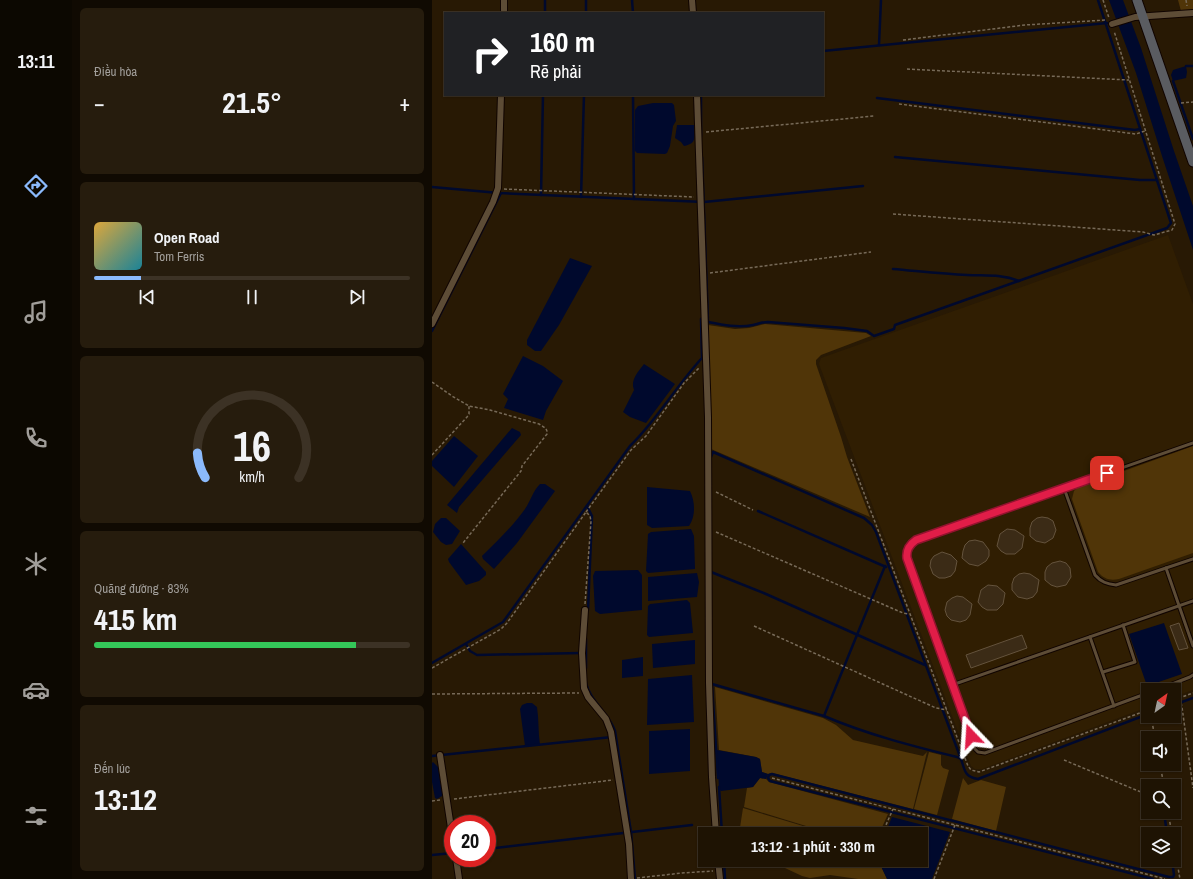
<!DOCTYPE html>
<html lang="vi">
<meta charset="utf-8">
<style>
:root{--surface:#1e1303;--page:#261c0d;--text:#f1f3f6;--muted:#a19e9a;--line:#3c3225;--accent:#8bbafc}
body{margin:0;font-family:"Archivo Narrow",sans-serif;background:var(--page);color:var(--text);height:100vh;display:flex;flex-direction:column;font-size:15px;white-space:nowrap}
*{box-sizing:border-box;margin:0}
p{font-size:13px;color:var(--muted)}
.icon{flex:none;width:22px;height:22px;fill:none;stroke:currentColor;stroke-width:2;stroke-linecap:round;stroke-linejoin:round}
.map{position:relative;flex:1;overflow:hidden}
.details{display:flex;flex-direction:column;gap:8px;padding:8px;background:#100a02;width:360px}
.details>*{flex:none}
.guide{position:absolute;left:12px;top:12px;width:380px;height:84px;border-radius:0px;box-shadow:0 1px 3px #0004,0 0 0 1px var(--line);background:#202124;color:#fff;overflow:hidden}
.needle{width:26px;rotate:33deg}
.buttons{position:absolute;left:709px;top:683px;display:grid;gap:8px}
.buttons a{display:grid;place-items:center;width:40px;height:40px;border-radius:0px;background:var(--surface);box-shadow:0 1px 3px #0004,0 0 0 1px var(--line);font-size:20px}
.speed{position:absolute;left:12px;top:815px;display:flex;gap:8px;font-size:20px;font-weight:700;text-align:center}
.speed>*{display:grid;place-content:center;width:52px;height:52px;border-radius:50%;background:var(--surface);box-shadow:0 1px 3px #0004,0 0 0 1px var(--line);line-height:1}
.speed .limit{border:6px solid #d22;background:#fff;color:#111}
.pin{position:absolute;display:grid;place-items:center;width:34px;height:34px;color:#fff;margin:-17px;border-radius:8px;box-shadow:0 2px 6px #0006}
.me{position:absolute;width:44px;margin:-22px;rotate:340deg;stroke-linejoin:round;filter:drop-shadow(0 0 3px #0008)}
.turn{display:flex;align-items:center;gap:14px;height:84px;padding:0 20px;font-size:18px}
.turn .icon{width:52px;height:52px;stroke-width:2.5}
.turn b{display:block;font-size:28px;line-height:34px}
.big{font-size:30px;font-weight:700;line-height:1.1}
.details .widget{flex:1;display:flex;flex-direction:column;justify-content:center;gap:6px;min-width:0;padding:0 14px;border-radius:6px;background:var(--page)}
.details .dial{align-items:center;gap:0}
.dial svg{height:104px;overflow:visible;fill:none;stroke:var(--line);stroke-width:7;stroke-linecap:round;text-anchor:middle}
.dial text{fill:var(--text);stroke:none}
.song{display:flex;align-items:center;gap:12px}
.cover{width:48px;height:48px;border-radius:6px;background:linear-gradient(135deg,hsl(40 70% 55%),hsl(190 70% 35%))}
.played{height:4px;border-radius:2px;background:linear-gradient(90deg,var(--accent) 15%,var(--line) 15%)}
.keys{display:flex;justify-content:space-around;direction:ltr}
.heat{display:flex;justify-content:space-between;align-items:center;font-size:22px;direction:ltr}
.charge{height:6px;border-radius:3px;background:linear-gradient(90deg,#34c759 83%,var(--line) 0)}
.trip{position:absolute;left:266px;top:827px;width:230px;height:40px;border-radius:0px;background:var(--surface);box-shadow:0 1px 3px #0004,0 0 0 1px var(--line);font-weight:700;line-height:40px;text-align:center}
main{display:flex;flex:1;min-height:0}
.tab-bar{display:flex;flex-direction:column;width:72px;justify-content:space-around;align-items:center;background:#0c0801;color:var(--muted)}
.tab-bar .icon{width:28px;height:28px}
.tab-bar .active{color:var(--accent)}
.tab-bar b{font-size:18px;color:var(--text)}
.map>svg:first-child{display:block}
.built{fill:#301e02}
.green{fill:#503508}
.water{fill:#00092d}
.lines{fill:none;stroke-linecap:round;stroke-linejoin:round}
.stream{stroke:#00092d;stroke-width:2.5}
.building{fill:#3b2b16;stroke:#64533d}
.lane-casing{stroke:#100400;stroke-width:5}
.street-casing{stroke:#100400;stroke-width:8}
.secondary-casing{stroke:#100400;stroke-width:11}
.path{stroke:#776a58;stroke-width:1.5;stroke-dasharray:3 2;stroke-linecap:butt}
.lane{stroke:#5d4c36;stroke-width:3}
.street{stroke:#5d4c36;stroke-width:6}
.secondary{stroke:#5a5c61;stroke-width:9}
.route-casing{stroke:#92132f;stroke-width:10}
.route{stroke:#e11d48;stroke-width:7}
</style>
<main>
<nav class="tab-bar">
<b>13:11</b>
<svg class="icon active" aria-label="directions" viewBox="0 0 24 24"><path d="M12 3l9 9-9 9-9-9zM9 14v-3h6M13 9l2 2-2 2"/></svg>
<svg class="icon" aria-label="music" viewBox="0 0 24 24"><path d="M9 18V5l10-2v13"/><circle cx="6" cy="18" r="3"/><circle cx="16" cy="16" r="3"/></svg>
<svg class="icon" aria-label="phone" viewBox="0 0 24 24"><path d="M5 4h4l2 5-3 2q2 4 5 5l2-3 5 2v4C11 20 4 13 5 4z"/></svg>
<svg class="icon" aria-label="climate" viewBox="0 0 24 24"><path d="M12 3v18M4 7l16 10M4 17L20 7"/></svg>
<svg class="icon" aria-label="car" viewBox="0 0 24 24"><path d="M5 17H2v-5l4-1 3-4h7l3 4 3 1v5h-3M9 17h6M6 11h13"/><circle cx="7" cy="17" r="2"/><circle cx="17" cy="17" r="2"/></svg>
<svg class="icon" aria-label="filters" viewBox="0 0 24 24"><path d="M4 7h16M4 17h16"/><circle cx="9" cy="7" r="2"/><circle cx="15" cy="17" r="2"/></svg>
</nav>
<section class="details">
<div class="widget"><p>Điều hòa</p>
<div class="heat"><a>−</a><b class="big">21.5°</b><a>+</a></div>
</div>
<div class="widget">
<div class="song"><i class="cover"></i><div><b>Open Road</b><p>Tom Ferris</p></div></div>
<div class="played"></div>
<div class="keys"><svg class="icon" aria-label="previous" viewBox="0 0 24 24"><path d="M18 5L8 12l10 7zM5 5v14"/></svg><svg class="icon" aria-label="pause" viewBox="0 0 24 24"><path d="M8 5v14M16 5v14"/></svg><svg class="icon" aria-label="next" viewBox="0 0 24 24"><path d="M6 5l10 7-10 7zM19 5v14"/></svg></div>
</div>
<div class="widget dial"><svg viewBox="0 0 100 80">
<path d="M14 69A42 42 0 1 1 86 69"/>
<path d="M14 69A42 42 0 0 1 8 50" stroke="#8bbafc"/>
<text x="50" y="56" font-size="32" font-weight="700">16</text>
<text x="50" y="72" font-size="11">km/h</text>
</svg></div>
<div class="widget"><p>Quãng đường · 83%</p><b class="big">415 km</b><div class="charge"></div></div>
<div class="widget"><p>Đến lúc</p><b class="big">13:12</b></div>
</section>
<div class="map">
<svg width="761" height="879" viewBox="0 0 761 879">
<rect width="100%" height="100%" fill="#281904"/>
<path class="built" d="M736 235 761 304V690L742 697V690H716V707L550 769H543L539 766 387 364 389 358Z"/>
<g class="green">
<path d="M746 0H761V10L749 11Z"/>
<path d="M333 324 434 333 439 336 389 355 384 360V364L409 437 415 457 438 517 279 449 276 325 303 329 317 328Z"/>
<path d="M761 446V553L687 579C678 581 672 579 666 572L640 499 642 491 645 488Z"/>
<path d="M283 687 391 718 404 725 421 740 491 756 495 752 481 809 340 773 336 774 330 772 328 759 324 757 287 750Z"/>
<path d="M497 752 509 755V765L511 768 517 770 505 815 482 809Z"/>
<path d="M328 778 334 779 337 782 456 814 447 834H400L312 807 315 788 321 787Z"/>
<path d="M531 778 536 785 549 780 574 787 564 831 520 819Z"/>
<path d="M311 808 398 834H307Z"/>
<path d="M336 860H446L455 879H426L398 875 378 878 370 876Z"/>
</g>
<g class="water">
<path d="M677 0H691L709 48 742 151 761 206V250L730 156 704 73Z"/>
<path d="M754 66 755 72 754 78 741 81 739 75 741 70Z"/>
<path d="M221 103H240L242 105 244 121 241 126 238 146 235 153 233 154 205 153 203 151V110L206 106Z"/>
<path d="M245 125H262C262 137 266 143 252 146L249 142 243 138Z"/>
<path d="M138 258 160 266 127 325 109 351H103L95 345V340Z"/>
<path d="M91 356 111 366 131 381 114 411 111 420 72 408 76 399 71 394Z"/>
<path d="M212 364 243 384 214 423 198 417 191 412 202 390C198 380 206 372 212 364Z"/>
<path d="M80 428 88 432 89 435 27 507 25 513 15 505Z"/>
<path d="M22 436 46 456 22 487 0 466V461Z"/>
<path d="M108 484H113L123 491 85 543 62 569 51 559 50 556C65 541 81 526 93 509 99 500 101 491 108 484Z"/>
<path d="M215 487 258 491C263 501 264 516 257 526L220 528 215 525Z"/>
<path d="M9 518H14L28 531 20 544 14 545 9 542 1 532 3 524Z"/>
<path d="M259 529 262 536 263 569 216 573 214 571 216 534 219 532Z"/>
<path d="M29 544 54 572V575L47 581 34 585 17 562 16 559Z"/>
<path d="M206 570 210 575V610L168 614 163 611 161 576 163 571Z"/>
<path d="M265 573 267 582 265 597 216 601V577Z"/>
<path d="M255 600 258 603 261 633 217 637 215 635 216 606 218 604Z"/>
<path d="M732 623 750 674 715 686 697 634Z"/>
<path d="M263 640V664L221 668 220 644Z"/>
<path d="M211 657V676L190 678V660Z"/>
<path d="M260 675 262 722 215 725 216 679Z"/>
<path d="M95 703H100L105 707C107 720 106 732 108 745L93 746 88 709 90 705Z"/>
<path d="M258 729V771L217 774V731Z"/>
<path d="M285 750 324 757 328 759 330 772 336 774 334 779 328 778 321 787 289 791 287 789Z"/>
<path d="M1 762 6 767 10 792V796L5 799 3 798 0 782V763Z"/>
<path d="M460 817 518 832 500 879H455L446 860H489V834H453Z"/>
</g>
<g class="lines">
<g class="stream">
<path d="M200 0 201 13"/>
<path d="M113 13V0"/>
<path d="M154 13V0"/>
<path d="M447 45 449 0"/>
<path d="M391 51 675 23"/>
<path d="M754 66H761"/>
<path d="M741 81 761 139"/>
<path d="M201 95 202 199"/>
<path d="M269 95V136"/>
<path d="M445 98 703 130 708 129"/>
<path d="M270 157 276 322C291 325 306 328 321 325 326 324 330 322 336 322L412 328 435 331 442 336 462 329 463 325 735 228 739 223 666 0"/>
<path d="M463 157 708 180H725"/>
<path d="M0 187 67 193 272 202 431 186"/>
<path d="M109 195 111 95"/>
<path d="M149 197 152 95"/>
<path d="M461 269C485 271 510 274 535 275 553 276 570 274 587 281"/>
<path d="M0 331 69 193"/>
<path d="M279 457 281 452 432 518 440 525 444 532 529 759"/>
<path d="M155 506 160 516 156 610"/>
<path d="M326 511 454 567"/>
<path d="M279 572 334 594 493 665"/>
<path d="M34 644 38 651 45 655 149 653"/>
<path d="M0 663 71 622 198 446C225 420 244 386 270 358L269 319"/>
<path d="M154 668V639"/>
<path d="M154 683C158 701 177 713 183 731L199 832 203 879"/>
<path d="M280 684 392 716C434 734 480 746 525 757L529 759C533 770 532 777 546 779L716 714"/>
<path d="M280 686 286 778"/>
<path d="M742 705 761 698"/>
<path d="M392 716 453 566"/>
<path d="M0 756 180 737"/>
<path d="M287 787 290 834"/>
<path d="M732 812 735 834"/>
<path d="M55 849 260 825"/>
<path d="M0 855 21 853"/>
<path d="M292 860 293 879"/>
<path d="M721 879 338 781 336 778 337 775 340 774 737 877H741L742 875 740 860"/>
</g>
</g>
<g class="building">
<path d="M610 517 616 518 621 521 624 530 621 538 613 543 604 541 598 536V528L600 522 605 518Z"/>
<path d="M575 529 583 530 592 536 590 548 583 554H574L569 551 565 546 568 534Z"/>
<path d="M543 540 551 542 557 550V556L554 561 546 566 537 564 530 558 531 551 533 545 537 541Z"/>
<path d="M510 552 519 555 525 561 523 571 519 576 513 578H507L501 574 498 566 499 560 502 556Z"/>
<path d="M628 561 634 563 638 568 639 577 634 585 625 587 619 585 613 580V572L615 567 620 563Z"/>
<path d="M592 573 598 574 607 580 605 592 601 597 595 599 586 597 580 590V584L582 578 587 574Z"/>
<path d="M556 585 565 586 573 593 571 604 565 610H555L550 607 546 602 549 590Z"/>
<path d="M525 596 531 597 540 604 538 615 534 620 528 622 519 620 515 616 513 610 515 602 520 598Z"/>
<path d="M747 623 756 648 747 650 738 626Z"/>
<path d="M590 635 595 648 539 668 534 655Z"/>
</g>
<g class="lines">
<g class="lane-casing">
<g id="lane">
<path d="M632 488 663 575C669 582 675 584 684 585L734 568"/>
<path d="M761 559 734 568 761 646"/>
<path d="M658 637 682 706"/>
<path d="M671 672 703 662 691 625"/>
<path d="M520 685 761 601"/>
<path d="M725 690 758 677 761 675"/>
<path d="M716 693 553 753 546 752 543 749 474 554 477 547 484 540 761 443"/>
</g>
</g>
<g class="street-casing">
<g id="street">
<path d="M260 0 261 13"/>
<path d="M72 13V0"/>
<path d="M680 24 703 17 761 13"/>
<path d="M265 95 276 417 277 683 280 777 284 834"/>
<path d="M0 324 61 202 66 188 69 95"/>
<path d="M153 610 150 653 152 688 156 697 174 719 179 732 197 844 199 879"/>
<path d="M8 755 21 841"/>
<path d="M24 858 27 879"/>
<path d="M286 860 288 879"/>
</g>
</g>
<g class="secondary-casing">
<path id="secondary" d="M705 0 761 162"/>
</g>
<g class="path">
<path d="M671 0 677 18"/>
<path d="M754 0 755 6"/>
<path d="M471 40 593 25 674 20"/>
<path d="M475 69 697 80"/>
<path d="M749 103 761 102"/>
<path d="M467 104 704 134 713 131"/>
<path d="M274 132 442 116"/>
<path d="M72 189 262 197"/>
<path d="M461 214 711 232 722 235 740 230 743 224 682 31"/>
<path d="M278 273 439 252"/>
<path d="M0 382 20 396 37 406 58 410 107 424C112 427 116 429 115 434L90 466 89 471 31 543"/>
<path d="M0 455 35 417 37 414V406"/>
<path d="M419 459 536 766 539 770 547 772 716 710"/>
<path d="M284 492 321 510"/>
<path d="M154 512 199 450 214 436 252 383 267 368"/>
<path d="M284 532 471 613 477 614"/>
<path d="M322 626 504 708 515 710"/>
<path d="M0 668 69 629 75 623 154 512 158 516 159 521 153 604"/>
<path d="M0 694 147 693"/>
<path d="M748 698 750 707 761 788"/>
<path d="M742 700 761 693"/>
<path d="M719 716 723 738"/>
<path d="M632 760 716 795"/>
<path d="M728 764 732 786"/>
<path d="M340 778 733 879"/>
<path d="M22 799 181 780"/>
<path d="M0 801 8 800"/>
<path d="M736 812 740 834"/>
<path d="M450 834 461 809"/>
<path d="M742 845 748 879"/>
<path d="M205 878 250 873 281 871"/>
<path d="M502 879 523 825"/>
</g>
<use href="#lane" class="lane"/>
<use href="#street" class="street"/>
<use href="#secondary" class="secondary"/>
</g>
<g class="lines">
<g class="route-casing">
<path id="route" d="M539 736 475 558C474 550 477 545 484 540L675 473"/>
</g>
<use href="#route" class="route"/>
</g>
</svg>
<div class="buttons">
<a><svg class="needle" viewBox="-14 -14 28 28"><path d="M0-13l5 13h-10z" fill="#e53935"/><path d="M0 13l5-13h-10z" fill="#a19e9a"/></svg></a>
<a><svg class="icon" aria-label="sound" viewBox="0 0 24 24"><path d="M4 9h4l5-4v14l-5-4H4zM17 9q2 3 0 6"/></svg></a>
<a><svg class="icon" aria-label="search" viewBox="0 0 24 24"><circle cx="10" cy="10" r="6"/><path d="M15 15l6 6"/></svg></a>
<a><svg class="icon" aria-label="layers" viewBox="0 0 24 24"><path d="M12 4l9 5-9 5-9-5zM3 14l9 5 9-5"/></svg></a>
</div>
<div class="speed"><div class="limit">20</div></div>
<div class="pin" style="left:675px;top:473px;background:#d93025"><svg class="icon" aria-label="arrive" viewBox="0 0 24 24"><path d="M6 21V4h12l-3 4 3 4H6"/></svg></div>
<svg class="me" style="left:539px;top:736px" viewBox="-20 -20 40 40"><path d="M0-17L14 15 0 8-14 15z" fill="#e11d48" stroke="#fff" stroke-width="4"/></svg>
<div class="trip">13:12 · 1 phút · 330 m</div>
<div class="guide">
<div class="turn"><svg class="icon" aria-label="right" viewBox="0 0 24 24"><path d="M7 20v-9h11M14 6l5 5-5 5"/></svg><div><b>160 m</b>Rẽ phải</div></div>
</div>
</div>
</main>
